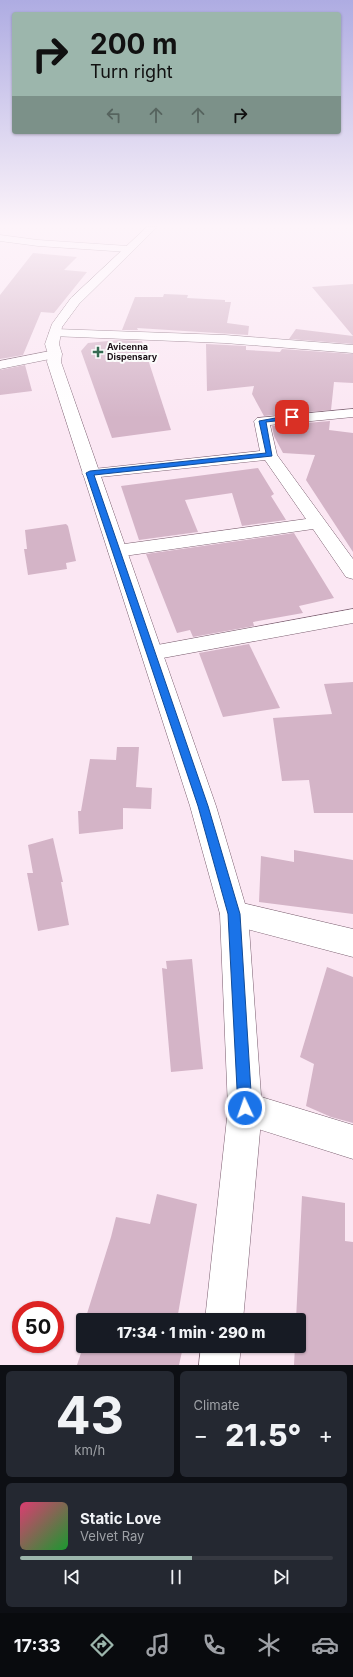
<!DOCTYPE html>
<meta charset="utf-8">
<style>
:root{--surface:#171b24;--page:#242831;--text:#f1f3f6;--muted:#9ea1a6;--line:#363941;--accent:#9cb6ac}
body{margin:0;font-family:Inter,sans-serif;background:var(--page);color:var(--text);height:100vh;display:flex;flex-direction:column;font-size:15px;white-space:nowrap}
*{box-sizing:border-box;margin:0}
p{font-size:13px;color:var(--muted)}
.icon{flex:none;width:22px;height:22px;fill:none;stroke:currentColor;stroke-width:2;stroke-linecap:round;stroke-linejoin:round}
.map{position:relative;height:1365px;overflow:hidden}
.panel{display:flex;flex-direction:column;gap:6px;padding:6px;background:#0d0f14;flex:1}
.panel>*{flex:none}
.hud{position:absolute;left:12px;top:12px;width:329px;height:122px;border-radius:4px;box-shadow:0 1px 3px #0004;background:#9cb6ac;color:#111;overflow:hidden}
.speed{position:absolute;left:12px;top:1301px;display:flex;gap:8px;font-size:20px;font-weight:700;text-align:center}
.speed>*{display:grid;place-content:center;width:52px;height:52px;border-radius:50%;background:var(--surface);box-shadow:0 1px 3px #0004;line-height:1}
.speed .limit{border:6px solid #d22;background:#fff;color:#111}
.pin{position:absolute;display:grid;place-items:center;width:34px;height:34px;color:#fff;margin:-17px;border-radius:8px;box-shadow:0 2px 6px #0006}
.me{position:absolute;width:44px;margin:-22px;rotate:357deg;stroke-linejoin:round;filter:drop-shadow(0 0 3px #0008)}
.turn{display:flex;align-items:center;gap:14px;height:84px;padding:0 12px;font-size:18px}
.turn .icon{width:52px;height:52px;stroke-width:2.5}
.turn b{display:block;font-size:28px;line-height:34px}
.lanes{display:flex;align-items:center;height:38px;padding:0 12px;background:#0003;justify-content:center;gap:20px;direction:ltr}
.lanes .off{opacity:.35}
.big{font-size:30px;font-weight:800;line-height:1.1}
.panel .widget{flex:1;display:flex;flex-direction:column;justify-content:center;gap:6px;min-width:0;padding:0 14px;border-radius:6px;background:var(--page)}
.panel .dial{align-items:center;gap:0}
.dial b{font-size:52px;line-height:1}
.song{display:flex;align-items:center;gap:12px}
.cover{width:48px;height:48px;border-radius:6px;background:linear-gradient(135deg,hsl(340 70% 55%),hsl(130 70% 35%))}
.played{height:4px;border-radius:2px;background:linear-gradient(90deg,var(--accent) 55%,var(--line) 55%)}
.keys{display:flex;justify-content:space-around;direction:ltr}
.heat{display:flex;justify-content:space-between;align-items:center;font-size:22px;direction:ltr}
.panel .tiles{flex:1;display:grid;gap:6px;grid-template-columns:1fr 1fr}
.widget:last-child{grid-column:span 2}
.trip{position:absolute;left:76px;top:1313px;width:230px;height:40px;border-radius:4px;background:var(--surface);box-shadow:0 1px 3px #0004;font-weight:800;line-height:40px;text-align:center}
.tab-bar{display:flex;height:64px;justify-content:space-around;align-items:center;background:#090b0e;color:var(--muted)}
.tab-bar .icon{width:28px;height:28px}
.tab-bar .on{color:var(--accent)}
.tab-bar b{font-size:18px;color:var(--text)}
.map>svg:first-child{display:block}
.building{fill:#d4b4c7}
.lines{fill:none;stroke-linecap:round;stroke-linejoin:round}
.minor-casing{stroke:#7a5e6f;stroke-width:1}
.major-casing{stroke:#7a5e6f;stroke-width:1}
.minor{fill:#fff;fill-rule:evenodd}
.major{fill:#fff;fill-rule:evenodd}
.route{fill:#1a73e8;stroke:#114b97}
.poi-dot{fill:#356b52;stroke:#fbfbfb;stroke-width:1.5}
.labels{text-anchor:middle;stroke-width:4;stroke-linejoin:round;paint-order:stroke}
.far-poi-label{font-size:9px;font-weight:bold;fill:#1b1017;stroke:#fbfbfb;text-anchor:start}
</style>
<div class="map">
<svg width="353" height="1365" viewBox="0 0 353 1365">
<rect width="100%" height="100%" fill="#fbe7f3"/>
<g class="building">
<path d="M33 253 77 257 64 270 87 272 54 313 41 312 23 355 0 359V295Z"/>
<path d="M353 284V344L289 339 296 329 353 336 312 287Z"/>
<path d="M164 294 188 295 187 298 225 300V302H231L227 323 249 326 248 335 137 328 138 330H122L135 297H163Z"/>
<path d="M118 340 142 341 171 430 112 438 81 351 88 343Z"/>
<path d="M206 344 246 346V350L280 352 282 349 353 354V383L334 382 331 410 264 416 252 394 254 386 207 391Z"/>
<path d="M25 365 32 391 0 395V370Z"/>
<path d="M330 421 329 430 353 433V552L306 480 315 455 283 453 274 436 272 426Z"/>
<path d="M258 468 274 494 271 496 286 520 242 526 232 493 185 500 198 532 139 540 121 486Z"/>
<path d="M66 524 68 526 76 561 66 563 67 569 28 575 24 549H27L25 530Z"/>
<path d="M294 533 334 598 299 606 303 613 253 622 254 626 193 637 190 630 177 633 146 554Z"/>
<path d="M249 644 280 708 223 717 199 653Z"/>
<path d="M353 682V813H314L309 780 282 781 273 718 332 714 324 684Z"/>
<path d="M117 747H139L136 787 152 788 151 809 123 808V829L79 834 78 811H81L90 759 116 760Z"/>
<path d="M53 838 63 882H61L69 925 38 931 27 873H33L28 845Z"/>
<path d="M294 850 353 860V914L259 902 261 856 294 862Z"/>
<path d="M192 959 203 1069 171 1072 162 968 167 969 166 961Z"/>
<path d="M327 967 353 977V1123L331 1117 306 1106 314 1064 300 1057Z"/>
<path d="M157 1194 197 1204 177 1320H85L111 1237 116 1217 150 1224Z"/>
<path d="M302 1196 345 1203V1241L353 1242V1365H294L295 1346H299V1320H296Z"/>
<path d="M83 1325V1346H180L183 1347 179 1365H77L83 1347 76 1346Z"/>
</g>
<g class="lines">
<g class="minor-casing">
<g id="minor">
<path d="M0 235 38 240 128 246 133 249 128 252 38 246 0 241Z"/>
<path d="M55 329 225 335 353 345V353L225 343 51 336 49 333Z"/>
<path d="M55 350 60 351 62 354 60 357 0 369V361Z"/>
<path d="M353 409V417L270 425 277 455 353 559V579L346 577 313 529 117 557 110 555 108 551 110 547 117 545 306 519 265 460 90 478 84 476 82 473 84 470 260 451 254 421 257 418Z"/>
<path d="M353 609V623L152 660 144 658 141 653 144 648 152 646Z"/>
<path d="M234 901 353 929V957L224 923 220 914 224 905Z"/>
<path d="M245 1092 353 1125V1159L233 1121 228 1109 233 1097Z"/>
</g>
</g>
<g class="major-casing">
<g id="major">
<path d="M147 227H157L79 304 62 327 59 344 62 354 61 362 216 806 248 914 262 1109 243 1320H205L228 1109 220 914 190 806 47 362 48 354 45 344 52 324 71 298Z"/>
<path d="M201 1346H241L239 1365H199Z"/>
</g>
</g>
<use href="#minor" class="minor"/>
<use href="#major" class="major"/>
</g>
<linearGradient id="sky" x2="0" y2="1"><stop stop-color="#aeace2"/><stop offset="0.54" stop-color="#fdf4fa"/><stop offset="1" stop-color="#fdf4fa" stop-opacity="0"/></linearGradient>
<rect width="353" height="418" fill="url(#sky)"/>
<path class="route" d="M292 415 294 416V419L266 422 272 456 94 475 208 806 240 914 252 1108 250 1113 245 1115 240 1113 238 1108 228 914 198 806 86 473 90 471 266 453 259 421Z"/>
<path class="poi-dot" d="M96 346h4v4h4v4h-4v4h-4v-4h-4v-4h4z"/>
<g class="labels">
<g class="far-poi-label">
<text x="107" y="350">Avicenna<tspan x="107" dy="10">Dispensary</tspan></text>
</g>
</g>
</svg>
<div class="speed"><div class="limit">50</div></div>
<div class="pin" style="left:292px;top:417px;background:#d93025"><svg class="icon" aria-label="arrive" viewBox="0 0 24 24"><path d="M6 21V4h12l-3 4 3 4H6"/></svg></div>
<svg class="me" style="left:245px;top:1108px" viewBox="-20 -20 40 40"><circle r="17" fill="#1a73e8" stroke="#fff" stroke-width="3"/><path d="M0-11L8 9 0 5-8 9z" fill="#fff"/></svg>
<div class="trip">17:34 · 1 min · 290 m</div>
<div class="hud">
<div class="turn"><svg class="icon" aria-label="right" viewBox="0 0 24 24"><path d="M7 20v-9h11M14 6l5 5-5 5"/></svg><div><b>200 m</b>Turn right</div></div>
<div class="lanes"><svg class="icon off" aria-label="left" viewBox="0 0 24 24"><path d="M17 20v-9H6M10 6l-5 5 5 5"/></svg><svg class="icon off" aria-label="ahead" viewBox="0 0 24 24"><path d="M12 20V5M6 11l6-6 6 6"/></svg><svg class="icon off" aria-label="ahead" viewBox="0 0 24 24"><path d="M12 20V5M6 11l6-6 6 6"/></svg><svg class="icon" aria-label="right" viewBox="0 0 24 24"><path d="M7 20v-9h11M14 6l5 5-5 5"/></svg></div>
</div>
</div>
<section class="panel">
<div class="tiles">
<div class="widget dial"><b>43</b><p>km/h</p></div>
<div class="widget"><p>Climate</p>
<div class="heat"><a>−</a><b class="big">21.5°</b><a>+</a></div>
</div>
<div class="widget">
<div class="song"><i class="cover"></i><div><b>Static Love</b><p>Velvet Ray</p></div></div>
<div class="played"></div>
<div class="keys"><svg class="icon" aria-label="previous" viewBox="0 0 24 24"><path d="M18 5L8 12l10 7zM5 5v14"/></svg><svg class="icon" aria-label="pause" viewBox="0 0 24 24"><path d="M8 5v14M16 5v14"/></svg><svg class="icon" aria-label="next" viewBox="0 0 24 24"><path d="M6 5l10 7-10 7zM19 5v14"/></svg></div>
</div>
</div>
</section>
<nav class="tab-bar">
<b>17:33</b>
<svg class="icon on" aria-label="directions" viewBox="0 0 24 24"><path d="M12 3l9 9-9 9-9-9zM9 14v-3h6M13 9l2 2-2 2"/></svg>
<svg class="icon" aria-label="music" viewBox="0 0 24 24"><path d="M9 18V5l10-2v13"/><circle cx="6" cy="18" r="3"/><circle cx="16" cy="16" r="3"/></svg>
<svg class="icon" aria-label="phone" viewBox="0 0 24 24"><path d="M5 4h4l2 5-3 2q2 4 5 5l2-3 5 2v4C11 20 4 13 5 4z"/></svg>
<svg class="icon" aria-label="climate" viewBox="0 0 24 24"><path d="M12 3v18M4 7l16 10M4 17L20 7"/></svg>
<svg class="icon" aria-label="car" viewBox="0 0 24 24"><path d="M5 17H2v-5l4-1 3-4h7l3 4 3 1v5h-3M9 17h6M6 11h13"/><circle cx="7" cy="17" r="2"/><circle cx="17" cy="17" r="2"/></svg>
</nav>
